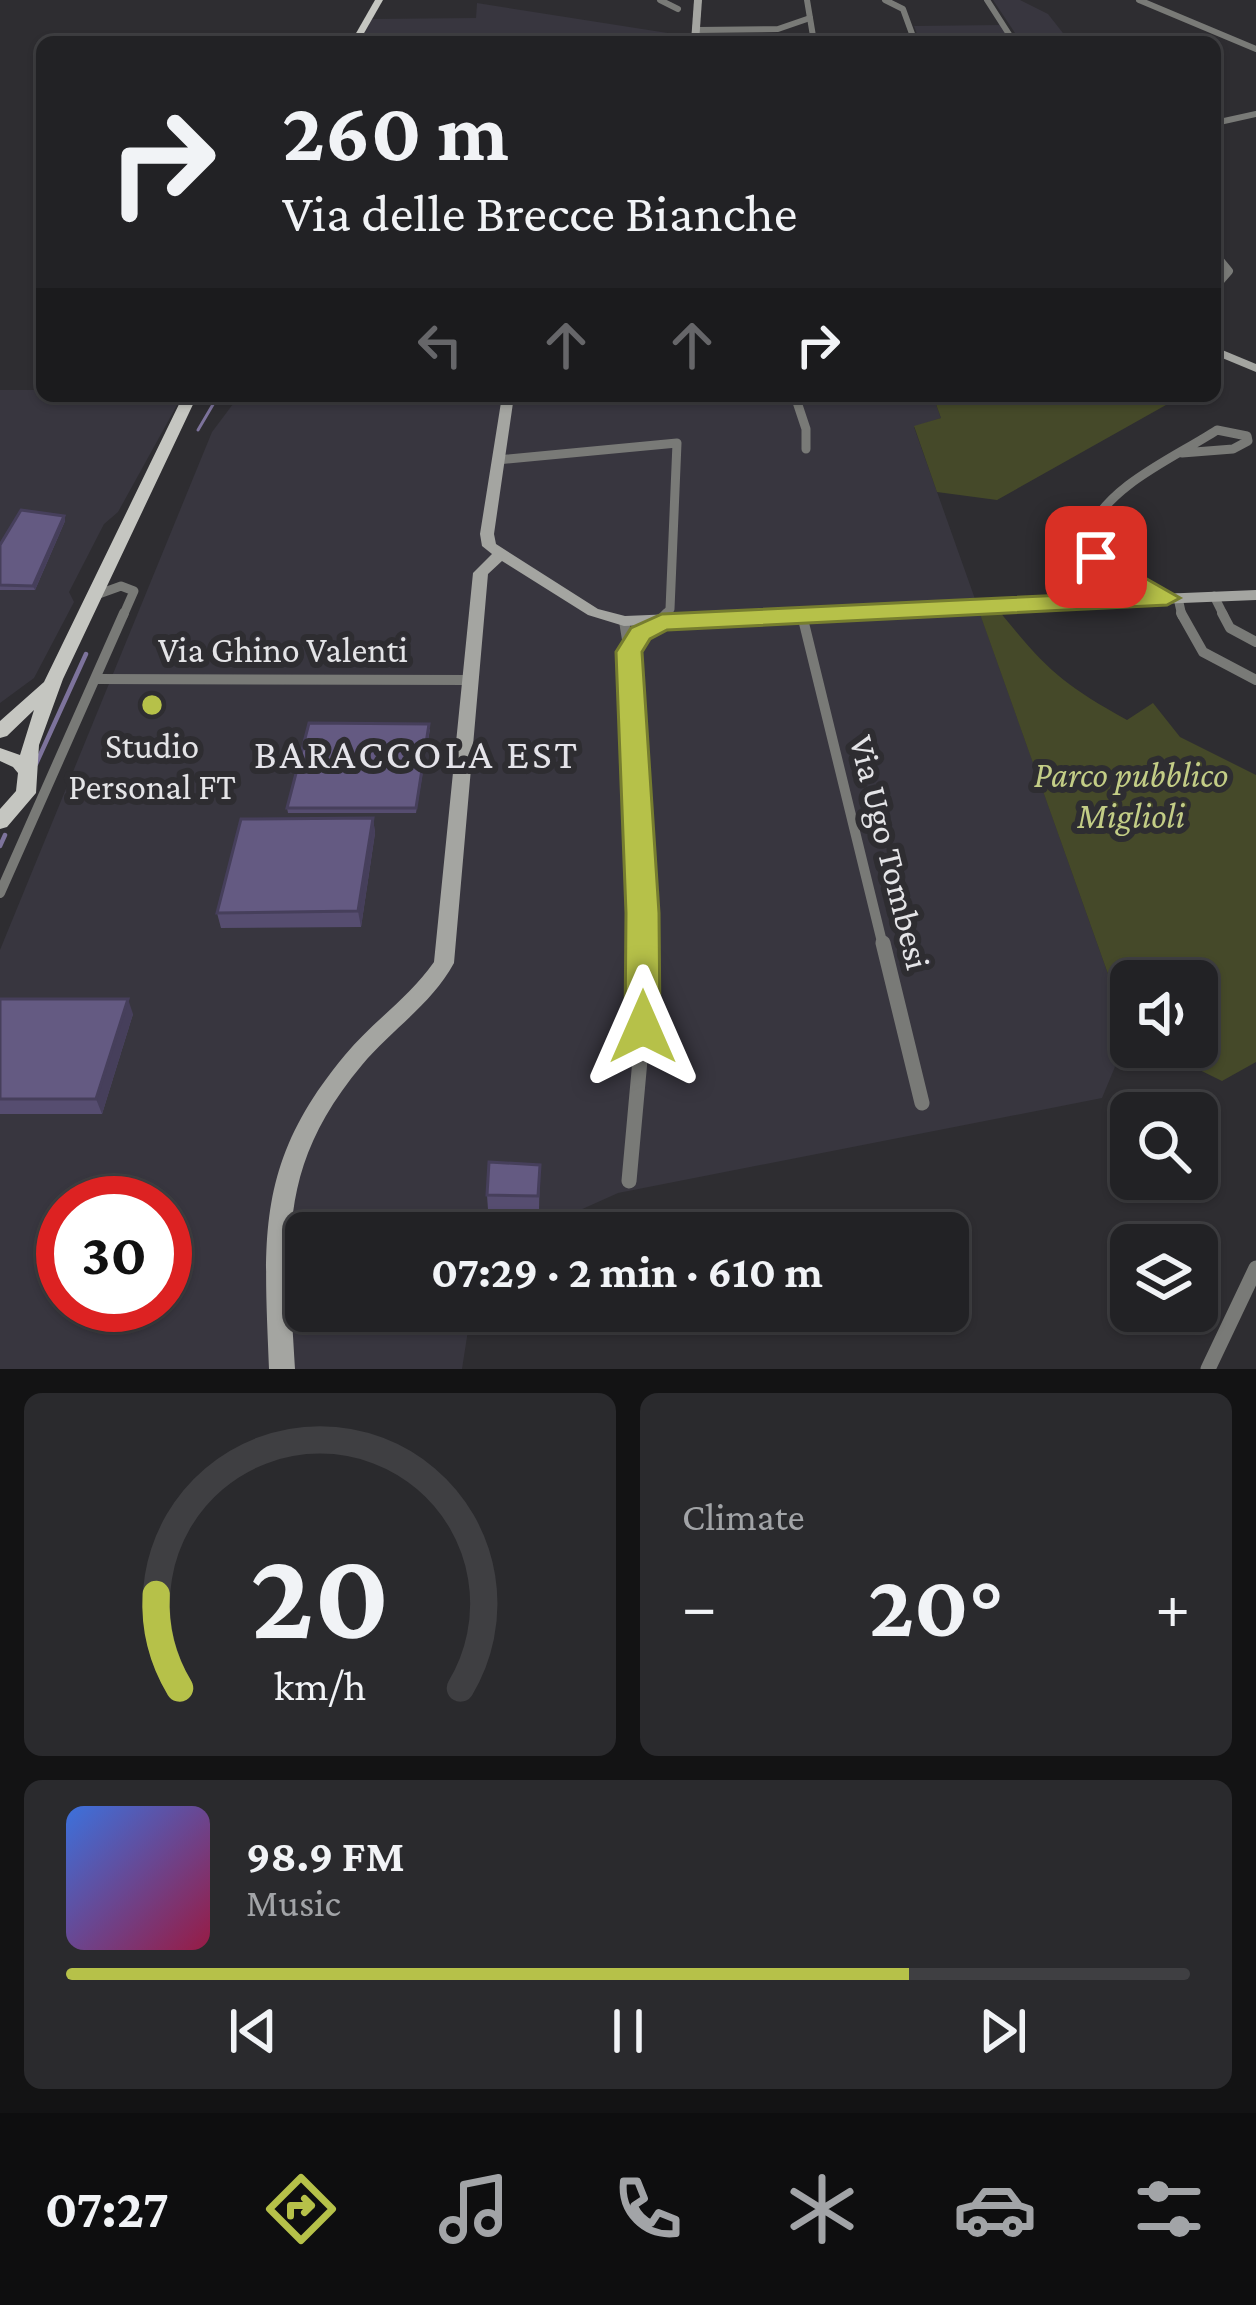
<!DOCTYPE html>
<meta charset="utf-8">
<style>
:root{--surface:#222225;--page:#2a2a2d;--text:#f1f3f6;--muted:#a2a4a7;--line:#3f3f42;--accent:#b6c149}
body{margin:0;font-family:"Crimson Pro",serif;background:var(--page);color:var(--text);height:100vh;display:flex;flex-direction:column;font-size:45px;white-space:nowrap}
*{box-sizing:border-box;margin:0}
p{font-size:39px;color:var(--muted)}
.icon{flex:none;width:66px;height:66px;fill:none;stroke:currentColor;stroke-width:2;stroke-linecap:round;stroke-linejoin:round}
.map{position:relative;height:1369px;overflow:hidden}
.sheet{display:flex;flex-direction:column;gap:24px;padding:24px;background:#131314;flex:1}
.sheet>*{flex:none}
.banner{position:absolute;left:36px;top:36px;width:1185px;height:366px;border-radius:18px;box-shadow:0 3px 9px #0004,0 0 0 3px var(--line);background:#222225;color:var(--text);overflow:hidden}
.buttons{position:absolute;left:1110px;top:960px;display:grid;gap:24px}
.buttons a{display:grid;place-items:center;width:108px;height:108px;border-radius:18px;background:var(--surface);box-shadow:0 3px 9px #0004,0 0 0 3px var(--line);font-size:60px}
.speed{position:absolute;left:36px;top:1176px;display:flex;gap:24px;font-size:60px;font-weight:700;text-align:center}
.speed>*{display:grid;place-content:center;width:156px;height:156px;border-radius:50%;background:var(--surface);box-shadow:0 3px 9px #0004,0 0 0 3px var(--line);line-height:1}
.speed .limit{border:18px solid #d22;background:#fff;color:#111}
.pin{position:absolute;display:grid;place-items:center;width:102px;height:102px;color:#fff;margin:-51px;border-radius:24px;box-shadow:0 6px 18px #0006}
.me{position:absolute;width:132px;margin:-66px;rotate:0deg;stroke-linejoin:round;filter:drop-shadow(0 0 9px #0008)}
.turn{display:flex;align-items:center;gap:42px;height:252px;padding:0 48px;font-size:54px}
.turn .icon{width:156px;height:156px;stroke-width:2.5}
.turn b{display:block;font-size:84px;line-height:102px}
.lanes{display:flex;align-items:center;height:114px;padding:0 48px;background:#0003;justify-content:center;gap:60px;direction:ltr}
.lanes .off{opacity:.35}
.big{font-size:90px;font-weight:700;line-height:1.1}
.sheet .widget{flex:1;display:flex;flex-direction:column;justify-content:center;gap:18px;min-width:0;padding:0 42px;border-radius:18px;background:var(--page)}
.sheet .dial{align-items:center;gap:0}
.dial svg{height:312px;overflow:visible;fill:none;stroke:var(--line);stroke-width:7;stroke-linecap:round;text-anchor:middle}
.dial text{fill:var(--text);stroke:none}
.song{display:flex;align-items:center;gap:36px}
.cover{width:144px;height:144px;border-radius:18px;background:linear-gradient(135deg,hsl(220 70% 55%),hsl(340 70% 35%))}
.played{height:12px;border-radius:6px;background:linear-gradient(90deg,var(--accent) 75%,var(--line) 75%)}
.keys{display:flex;justify-content:space-around;direction:ltr}
.heat{display:flex;justify-content:space-between;align-items:center;font-size:66px;direction:ltr}
.sheet .tiles{flex:1;display:grid;gap:24px;grid-template-columns:1fr 1fr}
.widget:last-child{grid-column:span 2}
.trip{position:absolute;left:285px;top:1212px;width:684px;height:120px;border-radius:18px;background:var(--surface);box-shadow:0 3px 9px #0004,0 0 0 3px var(--line);font-weight:700;line-height:120px;text-align:center}
.tab-bar{display:flex;height:192px;justify-content:space-around;align-items:center;background:#0e0e0f;color:var(--muted)}
.tab-bar .icon{width:84px;height:84px}
.tab-bar .selected{color:var(--accent)}
.tab-bar b{font-size:54px;color:var(--text)}
.map>svg:first-child{display:block}
.built{fill:#38363f;fill-rule:evenodd}
.green{fill:#454929}
.lines{fill:none;stroke-linecap:round;stroke-linejoin:round}
.stream-far1{stroke:#7d739c;stroke-width:3}
.stream{stroke:#7d739c;stroke-width:4.5}
.street-far4{stroke:#797a77;stroke-width:6}
.street-far3{stroke:#797a77;stroke-width:8}
.street-far2{stroke:#797a77;stroke-width:9}
.street-far1{stroke:#797a77;stroke-width:10}
.street{stroke:#797a77;stroke-width:15}
.secondary{fill:#a4a5a1;fill-rule:evenodd}
.primary{fill:#c5c6c1;fill-rule:evenodd}
.wall{fill:#564d70}
.shaded-wall{fill:#463f5b}
.building{fill:#645a82;stroke:#463f5b;stroke-width:3}
.route{fill:#b6c149;stroke:#767d2f;stroke-width:3}
.poi-dot{fill:#b6c149;stroke:#2e2d31;stroke-width:4.5}
.labels{text-anchor:middle;stroke-width:12;stroke-linejoin:round;paint-order:stroke}
.street-label{font-size:36px;fill:#e4e4e7;stroke:#2e2d31}
.poi-label{font-size:36px;fill:#e4e4e7;stroke:#2e2d31}
.park-label{font-size:36px;font-style:italic;fill:#c3cd86;stroke:#2e2d31}
.quarter-label{font-size:42px;letter-spacing:3px;fill:#e4e3e9;stroke:#2e2d31}
</style>
<div class="map">
<svg width="1256" height="1369" viewBox="0 0 1256 1369">
<rect width="100%" height="100%" fill="#2e2d31"/>
<g class="built">
<path d="M993 0H1020L1048 14 1070 42H1021Z"/>
<path d="M477 3 674 34 677 42H360L372 19 476 18Z"/>
<path d="M1002 25 1011 42H920L914 26Z"/>
<path d="M0 390H42V396H182L118 512 104 524 69 592 74 602 34 678 0 703Z"/>
<path d="M239 396H933L941 418 914 427 1129 1033 1102 1098 618 1193 529 1233H306V1311H471L462 1369H0V950L212 432ZM63 1203H165V1305H63Z"/>
</g>
<g class="green">
<path d="M933 396H1182L997 500 937 492 914 426 941 418Z"/>
<path d="M1000 612C1046 669 1062 684 1127 720L1153 703 1180 737 1256 775V1062L1222 1081 1153 1047H1197V981H1131L1129 1033 980 614Z"/>
</g>
<g class="lines">
<path class="stream-far1" d="M198 430 218 396"/>
<g class="stream">
<path d="M36 764 86 654"/>
<path d="M0 846 5 835"/>
</g>
<g class="street-far4">
<path d="M660 0 678 9"/>
<path d="M807 0 814 42"/>
<path d="M885 0 903 9 915 42"/>
<path d="M987 0 1014 42"/>
<path d="M1139 0 1256 49"/>
<path d="M698 30 778 29 810 18"/>
<path d="M1215 123 1256 114"/>
</g>
<path class="street-far3" d="M1215 254 1229 271 1215 287"/>
<g class="street-far2">
<path d="M795 396 806 429V449"/>
<path d="M497 460 677 443 670 609 665 616"/>
<path d="M96 595 121 586 134 591 123 616"/>
<path d="M1214 596 1224 616"/>
<path d="M1167 597C1135 584 1095 570 1089 532 1108 485 1176 457 1217 430L1247 436 1248 441 1233 449 1182 453"/>
<path d="M1178 598 1182 616"/>
</g>
<g class="street-far1">
<path d="M1181 613 1203 652 1256 680"/>
<path d="M1222 613 1230 628 1256 642"/>
<path d="M802 615 883 946"/>
<path d="M624 621 629 652"/>
<path d="M96 679 470 680"/>
<path d="M0 893 124 613"/>
<path d="M643 946 629 652 667 613"/>
</g>
<g class="street">
<path d="M883 943 922 1103"/>
<path d="M629 1181 643 1027V943"/>
<path d="M1208 1369 1256 1268"/>
</g>
<g class="secondary">
<path d="M694 0H702L699 42H691Z"/>
<path d="M1215 347 1256 364V372L1215 355Z"/>
<path d="M502 396H514L494 534 496 544 598 609 625 616 1256 590V600L624 626 588 615 502 561 488 574 454 963C431 1005 392 1029 362 1065 276 1168 288 1244 295 1369H269C264 1237 255 1163 345 1055 372 1022 409 998 434 962L473 573 492 554 482 546 480 534Z"/>
</g>
<g class="primary">
<path d="M375 0H383L359 42H351Z"/>
<path d="M183 396H197L63 679 39 745 36 793 7 827 0 829V809L16 791 18 773 13 767 0 761V748L20 755 34 710 7 736 0 738V721L44 682Z"/>
</g>
</g>
<g class="wall">
<path d="M64 516 65 521 35 590H0V545Z"/>
<path d="M430 729 416 813H288L287 808Z"/>
<path d="M373 818 375 833 361 927 221 928 217 913Z"/>
<path d="M0 999 133 1014 102 1114H0Z"/>
<path d="M540 1165 539 1211 488 1210 487 1195Z"/>
</g>
<g class="shaded-wall">
<path d="M64 516 65 521 35 590 33 586Z"/>
<path d="M373 818 375 833 361 927 358 911Z"/>
<path d="M128 999 133 1014 102 1114 96 1099Z"/>
</g>
<g class="building">
<path d="M21 510 64 516 33 586 0 585V545Z"/>
<path d="M309 723 429 724 416 808H287Z"/>
<path d="M373 818 358 911 217 913 241 819Z"/>
<path d="M0 999H128L96 1099H0Z"/>
<path d="M489 1162 540 1165 538 1196 487 1195Z"/>
</g>
<path class="route" d="M1096 550 1180 598 1167 605 667 630 650 639 642 652 659 913 660 1027 655 1037 643 1042 631 1037 625 1027 626 913 616 652 631 628 662 614 1130 592 1087 563V552Z"/>
<circle class="poi-dot" cx="152" cy="705" r="12"/>
<g class="labels">
<g class="street-label">
<text x="283" y="662">Via Ghino Valenti</text>
<text transform="translate(891 852) rotate(76)" y="13">Via Ugo Tombesi</text>
</g>
<g class="poi-label">
<text x="152" y="758">Studio<tspan x="152" dy="41">Personal FT</tspan></text>
</g>
<g class="park-label">
<text x="1131" y="787">Parco pubblico<tspan x="1131" dy="41">Miglioli</tspan></text>
</g>
<g class="quarter-label">
<text x="417" y="768">BARACCOLA EST</text>
</g>
</g>
</svg>
<div class="buttons">
<a><svg class="icon" aria-label="sound" viewBox="0 0 24 24"><path d="M4 9h4l5-4v14l-5-4H4zM17 9q2 3 0 6"/></svg></a>
<a><svg class="icon" aria-label="search" viewBox="0 0 24 24"><circle cx="10" cy="10" r="6"/><path d="M15 15l6 6"/></svg></a>
<a><svg class="icon" aria-label="layers" viewBox="0 0 24 24"><path d="M12 4l9 5-9 5-9-5zM3 14l9 5 9-5"/></svg></a>
</div>
<div class="speed"><div class="limit">30</div></div>
<div class="pin" style="left:1096px;top:557px;background:#d93025"><svg class="icon" aria-label="arrive" viewBox="0 0 24 24"><path d="M6 21V4h12l-3 4 3 4H6"/></svg></div>
<svg class="me" style="left:643px;top:1027px" viewBox="-20 -20 40 40"><path d="M0-17L14 15 0 8-14 15z" fill="#b6c149" stroke="#fff" stroke-width="4"/></svg>
<div class="trip">07:29 · 2 min · 610 m</div>
<div class="banner">
<div class="turn"><svg class="icon" aria-label="right" viewBox="0 0 24 24"><path d="M7 20v-9h11M14 6l5 5-5 5"/></svg><div><b>260 m</b>Via delle Brecce Bianche</div></div>
<div class="lanes"><svg class="icon off" aria-label="left" viewBox="0 0 24 24"><path d="M17 20v-9H6M10 6l-5 5 5 5"/></svg><svg class="icon off" aria-label="ahead" viewBox="0 0 24 24"><path d="M12 20V5M6 11l6-6 6 6"/></svg><svg class="icon off" aria-label="ahead" viewBox="0 0 24 24"><path d="M12 20V5M6 11l6-6 6 6"/></svg><svg class="icon" aria-label="right" viewBox="0 0 24 24"><path d="M7 20v-9h11M14 6l5 5-5 5"/></svg></div>
</div>
</div>
<section class="sheet">
<div class="tiles">
<div class="widget dial"><svg viewBox="0 0 100 80">
<path d="M14 69A42 42 0 1 1 86 69"/>
<path d="M14 69A42 42 0 0 1 8 45" stroke="#b6c149"/>
<text x="50" y="56" font-size="32" font-weight="700">20</text>
<text x="50" y="72" font-size="11">km/h</text>
</svg></div>
<div class="widget"><p>Climate</p>
<div class="heat"><a>−</a><b class="big">20°</b><a>+</a></div>
</div>
<div class="widget">
<div class="song"><i class="cover"></i><div><b>98.9 FM</b><p>Music</p></div></div>
<div class="played"></div>
<div class="keys"><svg class="icon" aria-label="previous" viewBox="0 0 24 24"><path d="M18 5L8 12l10 7zM5 5v14"/></svg><svg class="icon" aria-label="pause" viewBox="0 0 24 24"><path d="M8 5v14M16 5v14"/></svg><svg class="icon" aria-label="next" viewBox="0 0 24 24"><path d="M6 5l10 7-10 7zM19 5v14"/></svg></div>
</div>
</div>
</section>
<nav class="tab-bar">
<b>07:27</b>
<svg class="icon selected" aria-label="directions" viewBox="0 0 24 24"><path d="M12 3l9 9-9 9-9-9zM9 14v-3h6M13 9l2 2-2 2"/></svg>
<svg class="icon" aria-label="music" viewBox="0 0 24 24"><path d="M9 18V5l10-2v13"/><circle cx="6" cy="18" r="3"/><circle cx="16" cy="16" r="3"/></svg>
<svg class="icon" aria-label="phone" viewBox="0 0 24 24"><path d="M5 4h4l2 5-3 2q2 4 5 5l2-3 5 2v4C11 20 4 13 5 4z"/></svg>
<svg class="icon" aria-label="climate" viewBox="0 0 24 24"><path d="M12 3v18M4 7l16 10M4 17L20 7"/></svg>
<svg class="icon" aria-label="car" viewBox="0 0 24 24"><path d="M5 17H2v-5l4-1 3-4h7l3 4 3 1v5h-3M9 17h6M6 11h13"/><circle cx="7" cy="17" r="2"/><circle cx="17" cy="17" r="2"/></svg>
<svg class="icon" aria-label="filters" viewBox="0 0 24 24"><path d="M4 7h16M4 17h16"/><circle cx="9" cy="7" r="2"/><circle cx="15" cy="17" r="2"/></svg>
</nav>
